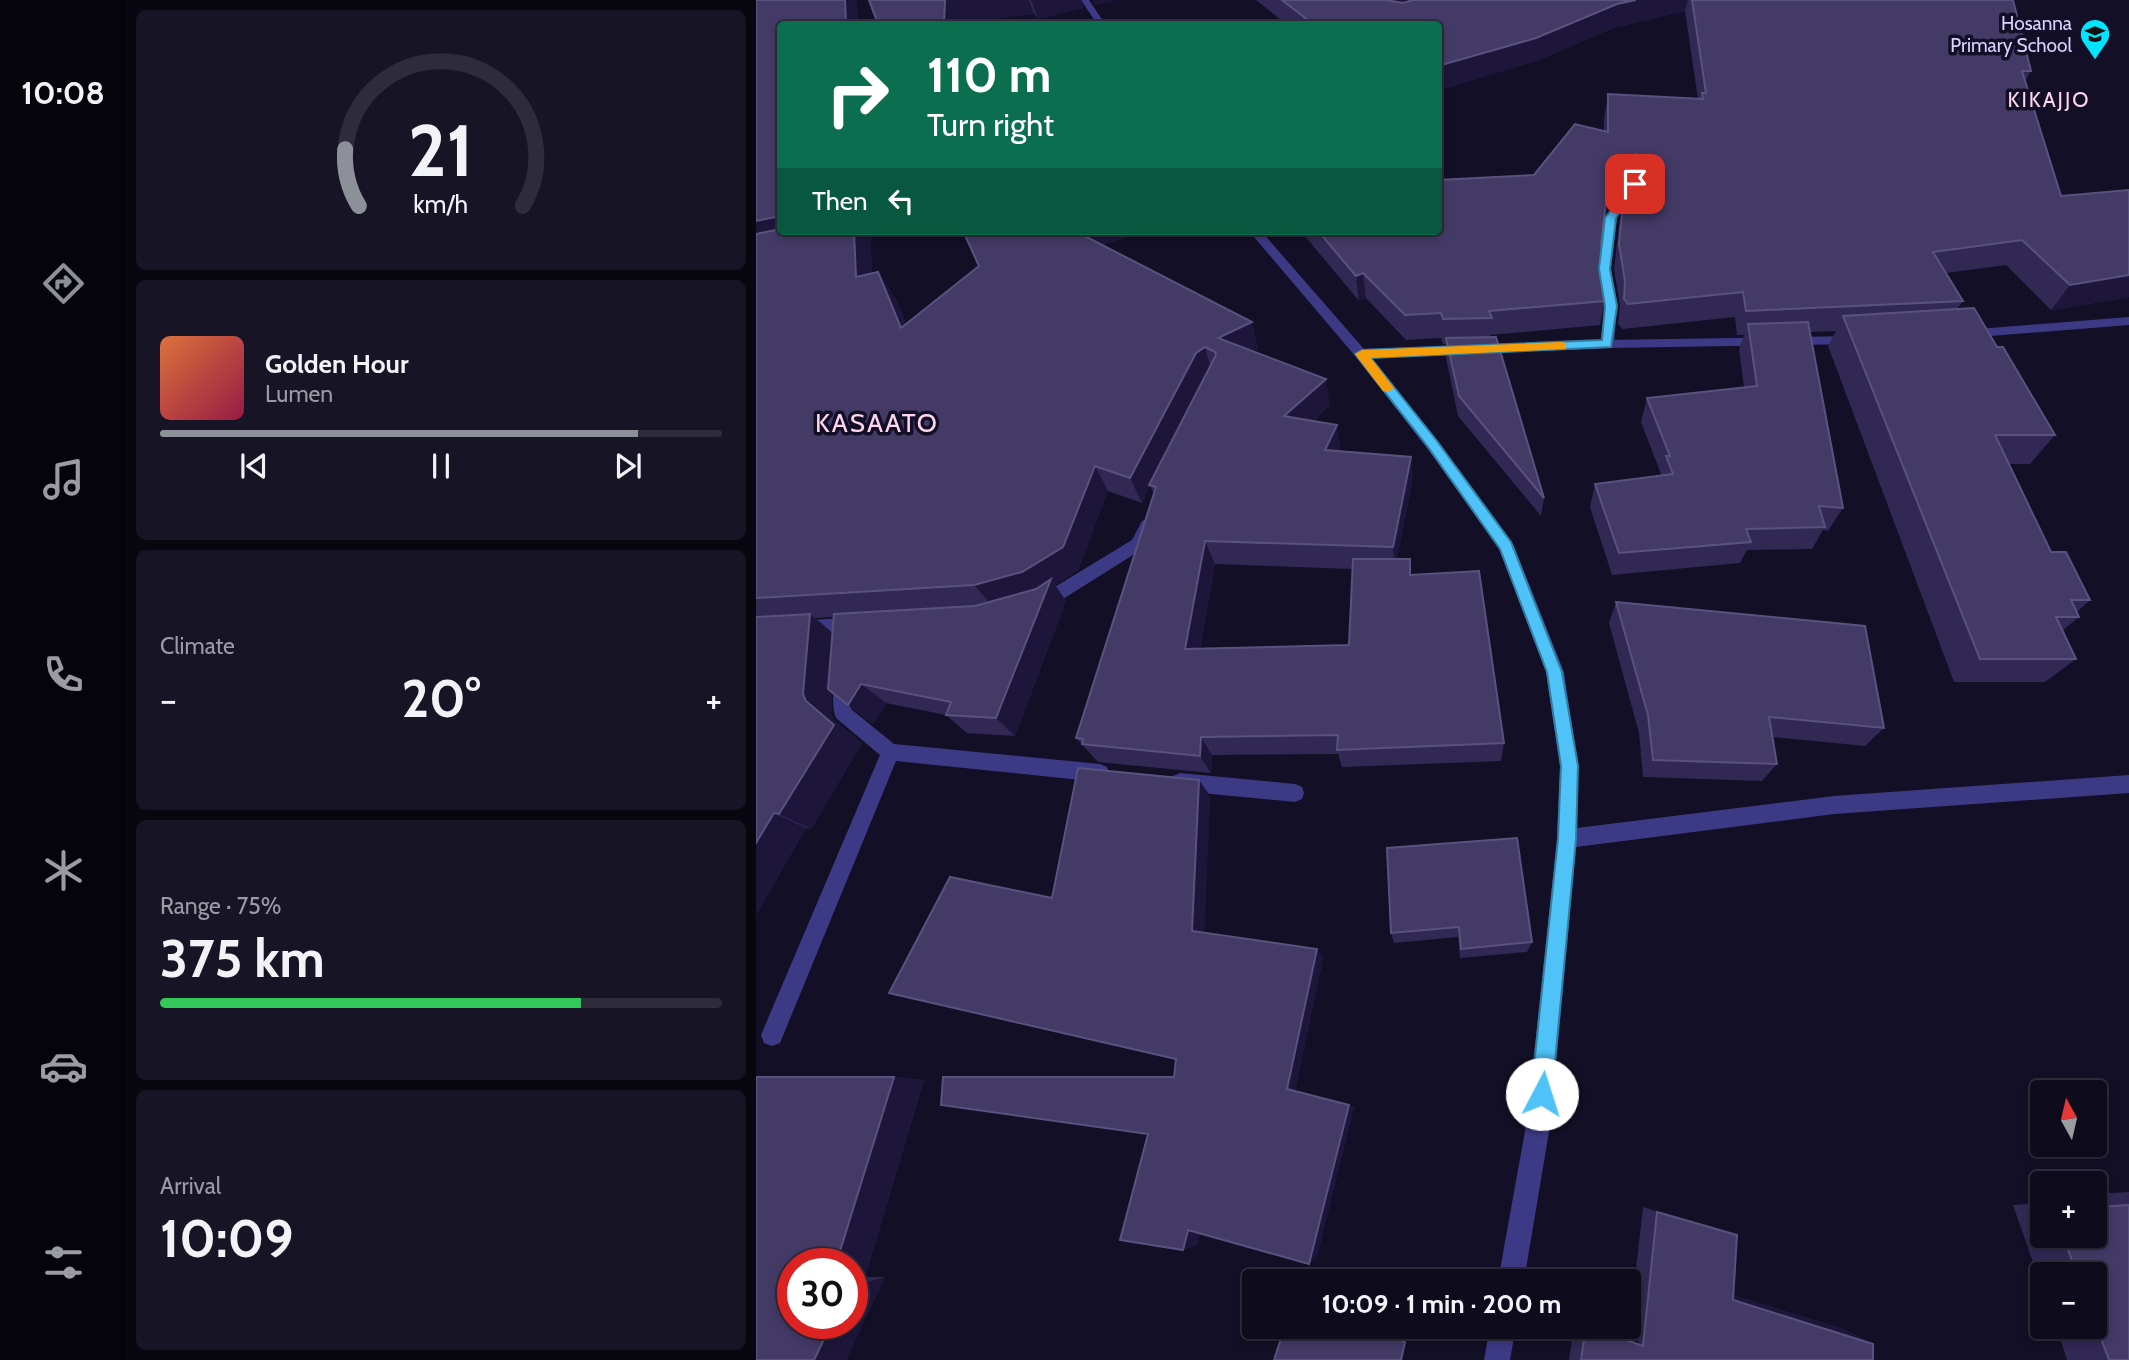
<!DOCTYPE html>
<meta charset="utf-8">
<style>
:root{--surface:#0e0b1c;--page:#171425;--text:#f1f3f6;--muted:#9b9ba3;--line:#2e2b3b;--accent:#8c9099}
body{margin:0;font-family:Cabin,sans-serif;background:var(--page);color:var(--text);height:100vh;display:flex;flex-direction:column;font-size:26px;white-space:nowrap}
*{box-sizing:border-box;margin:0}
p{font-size:23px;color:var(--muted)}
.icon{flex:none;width:38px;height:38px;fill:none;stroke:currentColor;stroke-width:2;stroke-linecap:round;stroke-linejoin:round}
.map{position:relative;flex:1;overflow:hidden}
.details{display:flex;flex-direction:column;gap:10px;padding:10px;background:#08060f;width:630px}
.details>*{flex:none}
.banner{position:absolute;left:21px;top:21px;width:665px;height:214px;border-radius:7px;box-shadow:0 4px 10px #0003,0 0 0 2px var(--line);background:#0b6e4f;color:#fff;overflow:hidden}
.needle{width:46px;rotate:352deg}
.fabs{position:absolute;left:1274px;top:1080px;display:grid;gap:14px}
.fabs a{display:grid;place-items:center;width:77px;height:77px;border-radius:7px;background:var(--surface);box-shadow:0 4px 10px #0003,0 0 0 2px var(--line);font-size:35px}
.speed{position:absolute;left:21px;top:1248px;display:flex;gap:14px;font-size:35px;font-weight:700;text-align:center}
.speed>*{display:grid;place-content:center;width:91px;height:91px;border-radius:50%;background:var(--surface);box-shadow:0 4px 10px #0003,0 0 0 2px var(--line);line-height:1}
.speed .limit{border:10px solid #d22;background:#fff;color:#111}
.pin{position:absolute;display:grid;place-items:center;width:60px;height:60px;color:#fff;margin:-30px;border-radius:14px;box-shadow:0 4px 10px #0006}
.me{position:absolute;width:77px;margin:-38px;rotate:5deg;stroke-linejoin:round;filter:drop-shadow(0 0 5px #0008)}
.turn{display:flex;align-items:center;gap:24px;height:147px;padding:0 35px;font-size:32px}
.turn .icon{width:91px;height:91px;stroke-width:2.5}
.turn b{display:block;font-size:49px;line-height:60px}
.then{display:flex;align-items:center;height:66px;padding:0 35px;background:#0003;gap:14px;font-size:26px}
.big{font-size:52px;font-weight:800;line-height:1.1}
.details .tile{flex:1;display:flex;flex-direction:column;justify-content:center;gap:10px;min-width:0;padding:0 24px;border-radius:10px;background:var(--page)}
.details .dial{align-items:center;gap:0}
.dial svg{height:182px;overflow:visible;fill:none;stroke:var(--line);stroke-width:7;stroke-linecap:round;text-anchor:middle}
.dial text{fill:var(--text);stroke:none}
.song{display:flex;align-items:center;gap:21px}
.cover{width:84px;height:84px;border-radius:10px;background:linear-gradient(135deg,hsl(20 70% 55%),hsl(340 70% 35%))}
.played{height:7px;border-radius:4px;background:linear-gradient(90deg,var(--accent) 85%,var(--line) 85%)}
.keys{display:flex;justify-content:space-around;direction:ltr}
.heat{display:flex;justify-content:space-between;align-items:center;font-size:38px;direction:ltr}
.charge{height:10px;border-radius:5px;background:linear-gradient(90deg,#34c759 75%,var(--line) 0)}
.trip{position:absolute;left:486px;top:1269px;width:399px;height:70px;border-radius:7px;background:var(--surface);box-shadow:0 4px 10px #0003,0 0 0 2px var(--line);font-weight:800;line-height:70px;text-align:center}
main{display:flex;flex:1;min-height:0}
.dock{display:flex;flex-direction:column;width:126px;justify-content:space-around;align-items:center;background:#06040b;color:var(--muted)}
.dock .icon{width:49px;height:49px}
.dock .current{color:var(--accent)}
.dock b{font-size:32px;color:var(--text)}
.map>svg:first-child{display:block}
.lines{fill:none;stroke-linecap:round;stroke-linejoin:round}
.service{fill:#3d3a85;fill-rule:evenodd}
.minor{fill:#3d3a85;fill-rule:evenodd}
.wall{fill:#312854;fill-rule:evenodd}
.shaded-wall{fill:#1d163a}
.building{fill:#433a66;stroke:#5a527e;stroke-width:2}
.route{fill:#4fc3f7;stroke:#337fa1;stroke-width:2}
.slow{fill:#f59e0b}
.labels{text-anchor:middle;stroke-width:7;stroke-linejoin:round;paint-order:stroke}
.far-poi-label{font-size:19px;fill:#d9d4ff;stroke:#130f26;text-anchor:end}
.far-quarter-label{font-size:21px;letter-spacing:2px;fill:#ffd6f0;stroke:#130f26}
.quarter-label{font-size:26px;letter-spacing:2px;fill:#ffd6f0;stroke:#130f26}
</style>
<main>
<nav class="dock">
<b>10:08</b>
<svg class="icon current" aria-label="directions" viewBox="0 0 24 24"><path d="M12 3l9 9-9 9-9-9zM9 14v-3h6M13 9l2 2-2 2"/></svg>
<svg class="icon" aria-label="music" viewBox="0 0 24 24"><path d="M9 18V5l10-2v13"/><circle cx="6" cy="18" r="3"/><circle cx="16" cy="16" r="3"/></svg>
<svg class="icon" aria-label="phone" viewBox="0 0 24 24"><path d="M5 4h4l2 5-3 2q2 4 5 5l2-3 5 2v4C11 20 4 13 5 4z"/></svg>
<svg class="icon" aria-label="climate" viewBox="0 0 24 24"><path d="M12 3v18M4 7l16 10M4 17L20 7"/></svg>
<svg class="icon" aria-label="car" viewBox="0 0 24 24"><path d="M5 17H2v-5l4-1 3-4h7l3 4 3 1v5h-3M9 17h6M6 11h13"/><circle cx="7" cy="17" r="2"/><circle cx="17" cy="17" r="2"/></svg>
<svg class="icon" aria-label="filters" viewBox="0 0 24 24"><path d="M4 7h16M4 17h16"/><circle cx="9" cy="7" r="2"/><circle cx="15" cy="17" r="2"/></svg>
</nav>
<section class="details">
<div class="tile dial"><svg viewBox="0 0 100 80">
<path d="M14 69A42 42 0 1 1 86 69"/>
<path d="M14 69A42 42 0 0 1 8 44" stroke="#8c9099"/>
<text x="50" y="56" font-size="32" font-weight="700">21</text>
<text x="50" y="72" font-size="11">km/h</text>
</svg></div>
<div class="tile">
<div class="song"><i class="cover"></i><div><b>Golden Hour</b><p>Lumen</p></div></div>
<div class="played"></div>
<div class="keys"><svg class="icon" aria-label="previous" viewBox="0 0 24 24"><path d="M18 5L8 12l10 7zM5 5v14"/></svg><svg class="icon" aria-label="pause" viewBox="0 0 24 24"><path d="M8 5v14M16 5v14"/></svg><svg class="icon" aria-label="next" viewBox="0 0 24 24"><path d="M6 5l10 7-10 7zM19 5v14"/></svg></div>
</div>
<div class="tile"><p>Climate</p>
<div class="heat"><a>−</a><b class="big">20°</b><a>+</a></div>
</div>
<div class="tile"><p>Range · 75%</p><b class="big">375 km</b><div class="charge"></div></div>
<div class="tile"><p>Arrival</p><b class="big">10:09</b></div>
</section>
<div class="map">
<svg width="1373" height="1360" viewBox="0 0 1373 1360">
<rect width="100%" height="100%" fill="#130f26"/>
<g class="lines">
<g class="service">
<path d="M875 182 885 184 861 218 855 269 861 306 858 344 851 348 844 344 849 306 843 269 849 218Z"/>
<path d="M88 669 94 672 97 677 95 709 138 744 344 764 351 767 353 773 351 779 344 782 140 761 24 1043 16 1046 8 1043 5 1035 124 755 80 718C75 706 77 684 82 672Z"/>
<path d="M424 773 539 784 546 787 548 793 546 799 539 802 424 791 417 788 415 782 417 776Z"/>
</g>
<g class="minor">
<path d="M325 0H333L349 24H341Z"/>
<path d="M493 231H505L608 349 851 340 1097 336 1104 340 1097 344 851 348 615 358 681 440 758 546 808 672 822 766 821 828 1078 796 1373 775V793L1078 814 820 847 795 1120 768 1281H742L771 1120 801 839 804 766 790 672 743 548 671 448 600 357Z"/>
<path d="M1373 317V325L1209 338 1202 334 1209 330Z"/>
<path d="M391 519 399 525 396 538 388 548 291 609H279L277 604 279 599 376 540 386 521Z"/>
<path d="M101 617 107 619 109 624 107 629 101 631 0 638V624Z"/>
<path d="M734 1326H760L754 1360H728Z"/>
</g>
</g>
<g class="wall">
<path d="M0 0 24 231H114L116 273 140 299 150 324 346 245 502 348 496 351 574 405 557 421 581 425 584 451 655 457 656 482 641 559H654L655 575 748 743 745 761 586 767 582 754 456 755 455 773 342 762 320 738 398 494 394 486 386 503 352 491 322 570 299 585 310 601 259 736 211 733 190 715 130 703 117 724 76 693 75 713 78 720 106 743 55 829 50 828 0 915ZM459 564 596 569 593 645 444 649ZM78 617 76 632 59 618Z"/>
<path d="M113 0H325L327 8 282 19 278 14 200 23V24H122Z"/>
<path d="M500 0H1257L1275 71 1269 81 1305 196 1373 190V297L1295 310 1250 265 1190 273 1207 301 1201 309 1241 347 1299 435 1274 464H1253L1295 552 1334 600 1321 612 1323 617 1306 631 1320 659 1289 682H1198L1072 346 1080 331 1054 332 1087 508 1072 531 1067 530 1056 549 991 550 984 563 856 575 834 507 839 484 904 476 905 474 885 422 891 398 988 387 983 349 988 335H981L979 317 867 329 862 324 864 306 858 269 864 219 868 194 878 180 876 179 848 215 845 244 849 301 844 325 734 335 788 498 785 516 702 416 690 358V344H687L685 338 650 340 610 298 603 301 548 235 547 231H682L778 175 848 131V119L852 94 942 99 929 11 857 28 778 62 682 24H530Z"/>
<path d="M860 602 1128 728 1109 746 1016 737 1021 764 1006 781 887 777 883 733 853 623Z"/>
<path d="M443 780 454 796 448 932 567 958 539 1091 598 1107 561 1256 444 1233 442 1244 427 1250 418 1077 420 1060 133 993 296 898Z"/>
<path d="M761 838 776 942 771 952 704 958 702 937 638 943 635 933Z"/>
<path d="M138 1077 168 1080 109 1277H129L90 1360H0ZM96 1264V1323H37Z"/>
<path d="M1373 1192V1360H1311L1300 1326H1339V1274H1286V1288L1257 1205 1286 1203V1236H1339V1200H1342L1340 1194Z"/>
<path d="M887 1207 961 1228 977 1295 1087 1329 1117 1344V1360H813L818 1326H859L873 1331Z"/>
</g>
<g class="shaded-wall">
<path d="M89 0H101L102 24H90Z"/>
<path d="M189 0H273L278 14 200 23V24H188Z"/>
<path d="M275 0H325L327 8 282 19Z"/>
<path d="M338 0H362L340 5Z"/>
<path d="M631 0H706L633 21Z"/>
<path d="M880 0H932L929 11 857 28 778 62 682 91V66L861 4Z"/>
<path d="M880 154 876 179 846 218 851 193Z"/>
<path d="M24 216V231L0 251V221Z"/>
<path d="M98 231H114L118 303 100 277Z"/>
<path d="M311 231H394L320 253Z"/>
<path d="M122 272 140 299 162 355 145 328Z"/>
<path d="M607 273 610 298 603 301 600 276Z"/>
<path d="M1373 275V297L1295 310 1314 285Z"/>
<path d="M496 322 502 348 469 364 462 338Z"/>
<path d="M449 347 456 373 449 379 386 503 374 478 440 353Z"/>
<path d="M570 379 574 405 534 441 528 416Z"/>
<path d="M581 425 585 451 573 475 569 450Z"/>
<path d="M655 457 656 482 639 570 637 547Z"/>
<path d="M339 466 352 491 322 570 299 585 310 601 259 736 240 718 237 607 218 585Z"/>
<path d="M449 541 459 564 440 670 429 649Z"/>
<path d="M54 614 80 636 75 713 78 720 106 743 55 829 23 814 50 701 47 694Z"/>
<path d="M105 684 130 703 117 724 92 705Z"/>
<path d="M445 737 456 755 455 773 444 756Z"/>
<path d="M443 780 454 796 448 940 436 931Z"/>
<path d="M18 813 50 828 0 915V843Z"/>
<path d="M561 949 567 958 539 1092 531 1089Z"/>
<path d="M138 1077 168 1080 109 1277 96 1280V1264H80Z"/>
<path d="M593 1105 598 1107 561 1256 553 1264Z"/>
<path d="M887 1207 961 1228 981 1235 901 1212Z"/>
<path d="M446 1225 442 1244 427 1250 432 1230Z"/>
<path d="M129 1277 90 1360H58L76 1323H96V1286Z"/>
<path d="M957 1289 1087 1329 1117 1344 977 1300Z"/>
<path d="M612 1326H644L652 1330 649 1342Z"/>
<path d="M830 1326H859L873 1331 887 1346Z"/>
</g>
<g class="building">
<path d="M0 0H89L90 24H24V216L0 221Z"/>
<path d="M113 0H189L188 24H122Z"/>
<path d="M526 0H631L647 3 657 0H880L861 4 780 38 682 66V24H557Z"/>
<path d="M936 0H1257L1275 71H1266L1305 196 1373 190V275L1314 285 1266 240 1177 252 1207 301 990 311 987 292 872 304 868 299 869 281 863 244 868 194 893 159 880 154 851 193 845 244 851 281 849 301 733 311 736 318 687 319 685 313 649 315 607 273 600 276 562 231H682V180L778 175 819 124 852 132V94L947 99 946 93H950Z"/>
<path d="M24 229V231H98L100 277 122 272 145 328 223 266 207 231H319L496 322 462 338 570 379 528 416 581 425 569 450 655 457 637 547 449 541 429 649 593 645 597 559H654V575L723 571 748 743 581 750 582 735 445 737 444 756 326 744 327 739 320 738 400 487 393 485 460 355 459 352 449 347 440 353 374 478 339 466 307 547 266 572 218 585 0 598V234Z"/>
<path d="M1218 308 1241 347H1247L1299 435H1239L1295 552H1310L1334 600H1315L1323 617H1300L1320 659H1224L1087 316Z"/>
<path d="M1052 322 1087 508 1063 506 1069 527 990 529 995 542 863 553 839 484 917 474 910 456H914L891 398 1001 386 992 324Z"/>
<path d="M740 337 788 498 703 396 690 338Z"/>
<path d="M295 579 240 718 190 715 195 702 105 684 92 705 72 689 78 614 219 606 280 589Z"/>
<path d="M860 602 1109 626 1128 728 1013 717 1021 764 897 760 892 715Z"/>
<path d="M54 614 47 694 50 701 78 725 23 814 18 813 0 843V617Z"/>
<path d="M322 768 443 780 436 931 561 949 531 1089 593 1105 553 1264 432 1230 427 1250 364 1240 392 1134 185 1105 187 1077H418L420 1059 133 993 194 877 296 898Z"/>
<path d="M761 838 776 942 705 949 703 927 635 933 631 848Z"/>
<path d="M0 1077H138L80 1264H37V1323H76L58 1360H0Z"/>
<path d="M1373 1205V1360H1353L1339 1322V1274H1321L1307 1236H1339V1207Z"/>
<path d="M901 1212 981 1235 977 1300 1117 1344V1360H825L830 1326 887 1346Z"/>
<path d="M529 1326H612L649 1342 645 1360H518Z"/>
</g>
<path class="route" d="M879 181 884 184 860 218 854 269 861 306 855 347 615 358 681 441 755 542 806 672 822 766 820 839 796 1094 793 1101 786 1104 778 1101 775 1094 802 839 805 766 791 672 744 549 672 447 599 354 606 350 846 340 849 306 843 269 849 218 876 182Z"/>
<path class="slow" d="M805 342 810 343V349L615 358 638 388 632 392 627 391 599 354 606 350Z"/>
<defs>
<g id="school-pin" transform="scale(1.575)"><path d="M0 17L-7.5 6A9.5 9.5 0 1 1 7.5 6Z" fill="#00e5ff" stroke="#130f26"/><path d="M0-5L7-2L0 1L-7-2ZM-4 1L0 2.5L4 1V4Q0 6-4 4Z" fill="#111"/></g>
</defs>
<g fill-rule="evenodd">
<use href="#school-pin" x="1339" y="34"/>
</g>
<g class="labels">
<g class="far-poi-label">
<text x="1316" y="30">Hosanna<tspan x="1316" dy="22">Primary School</tspan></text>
</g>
<g class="far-quarter-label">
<text x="1293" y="107">KIKAJJO</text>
</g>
<g class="quarter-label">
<text x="121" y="432">KASAATO</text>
</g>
</g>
</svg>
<div class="fabs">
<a><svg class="needle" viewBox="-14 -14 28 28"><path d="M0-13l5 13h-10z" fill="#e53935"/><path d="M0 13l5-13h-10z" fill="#9b9ba3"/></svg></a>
<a>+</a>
<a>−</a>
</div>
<div class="speed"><div class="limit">30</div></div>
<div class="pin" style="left:879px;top:184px;background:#d93025"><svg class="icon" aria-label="arrive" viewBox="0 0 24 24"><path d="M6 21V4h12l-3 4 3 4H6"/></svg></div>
<svg class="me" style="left:786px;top:1094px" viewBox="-20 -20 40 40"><circle r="19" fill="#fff"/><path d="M0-13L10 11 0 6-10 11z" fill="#4fc3f7"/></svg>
<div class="trip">10:09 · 1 min · 200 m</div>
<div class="banner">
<div class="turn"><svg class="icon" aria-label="right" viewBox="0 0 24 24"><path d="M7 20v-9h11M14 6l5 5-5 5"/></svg><div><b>110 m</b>Turn right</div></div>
<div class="then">Then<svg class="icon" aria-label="left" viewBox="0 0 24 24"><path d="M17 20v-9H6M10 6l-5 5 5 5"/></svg></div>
</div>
</div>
</main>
